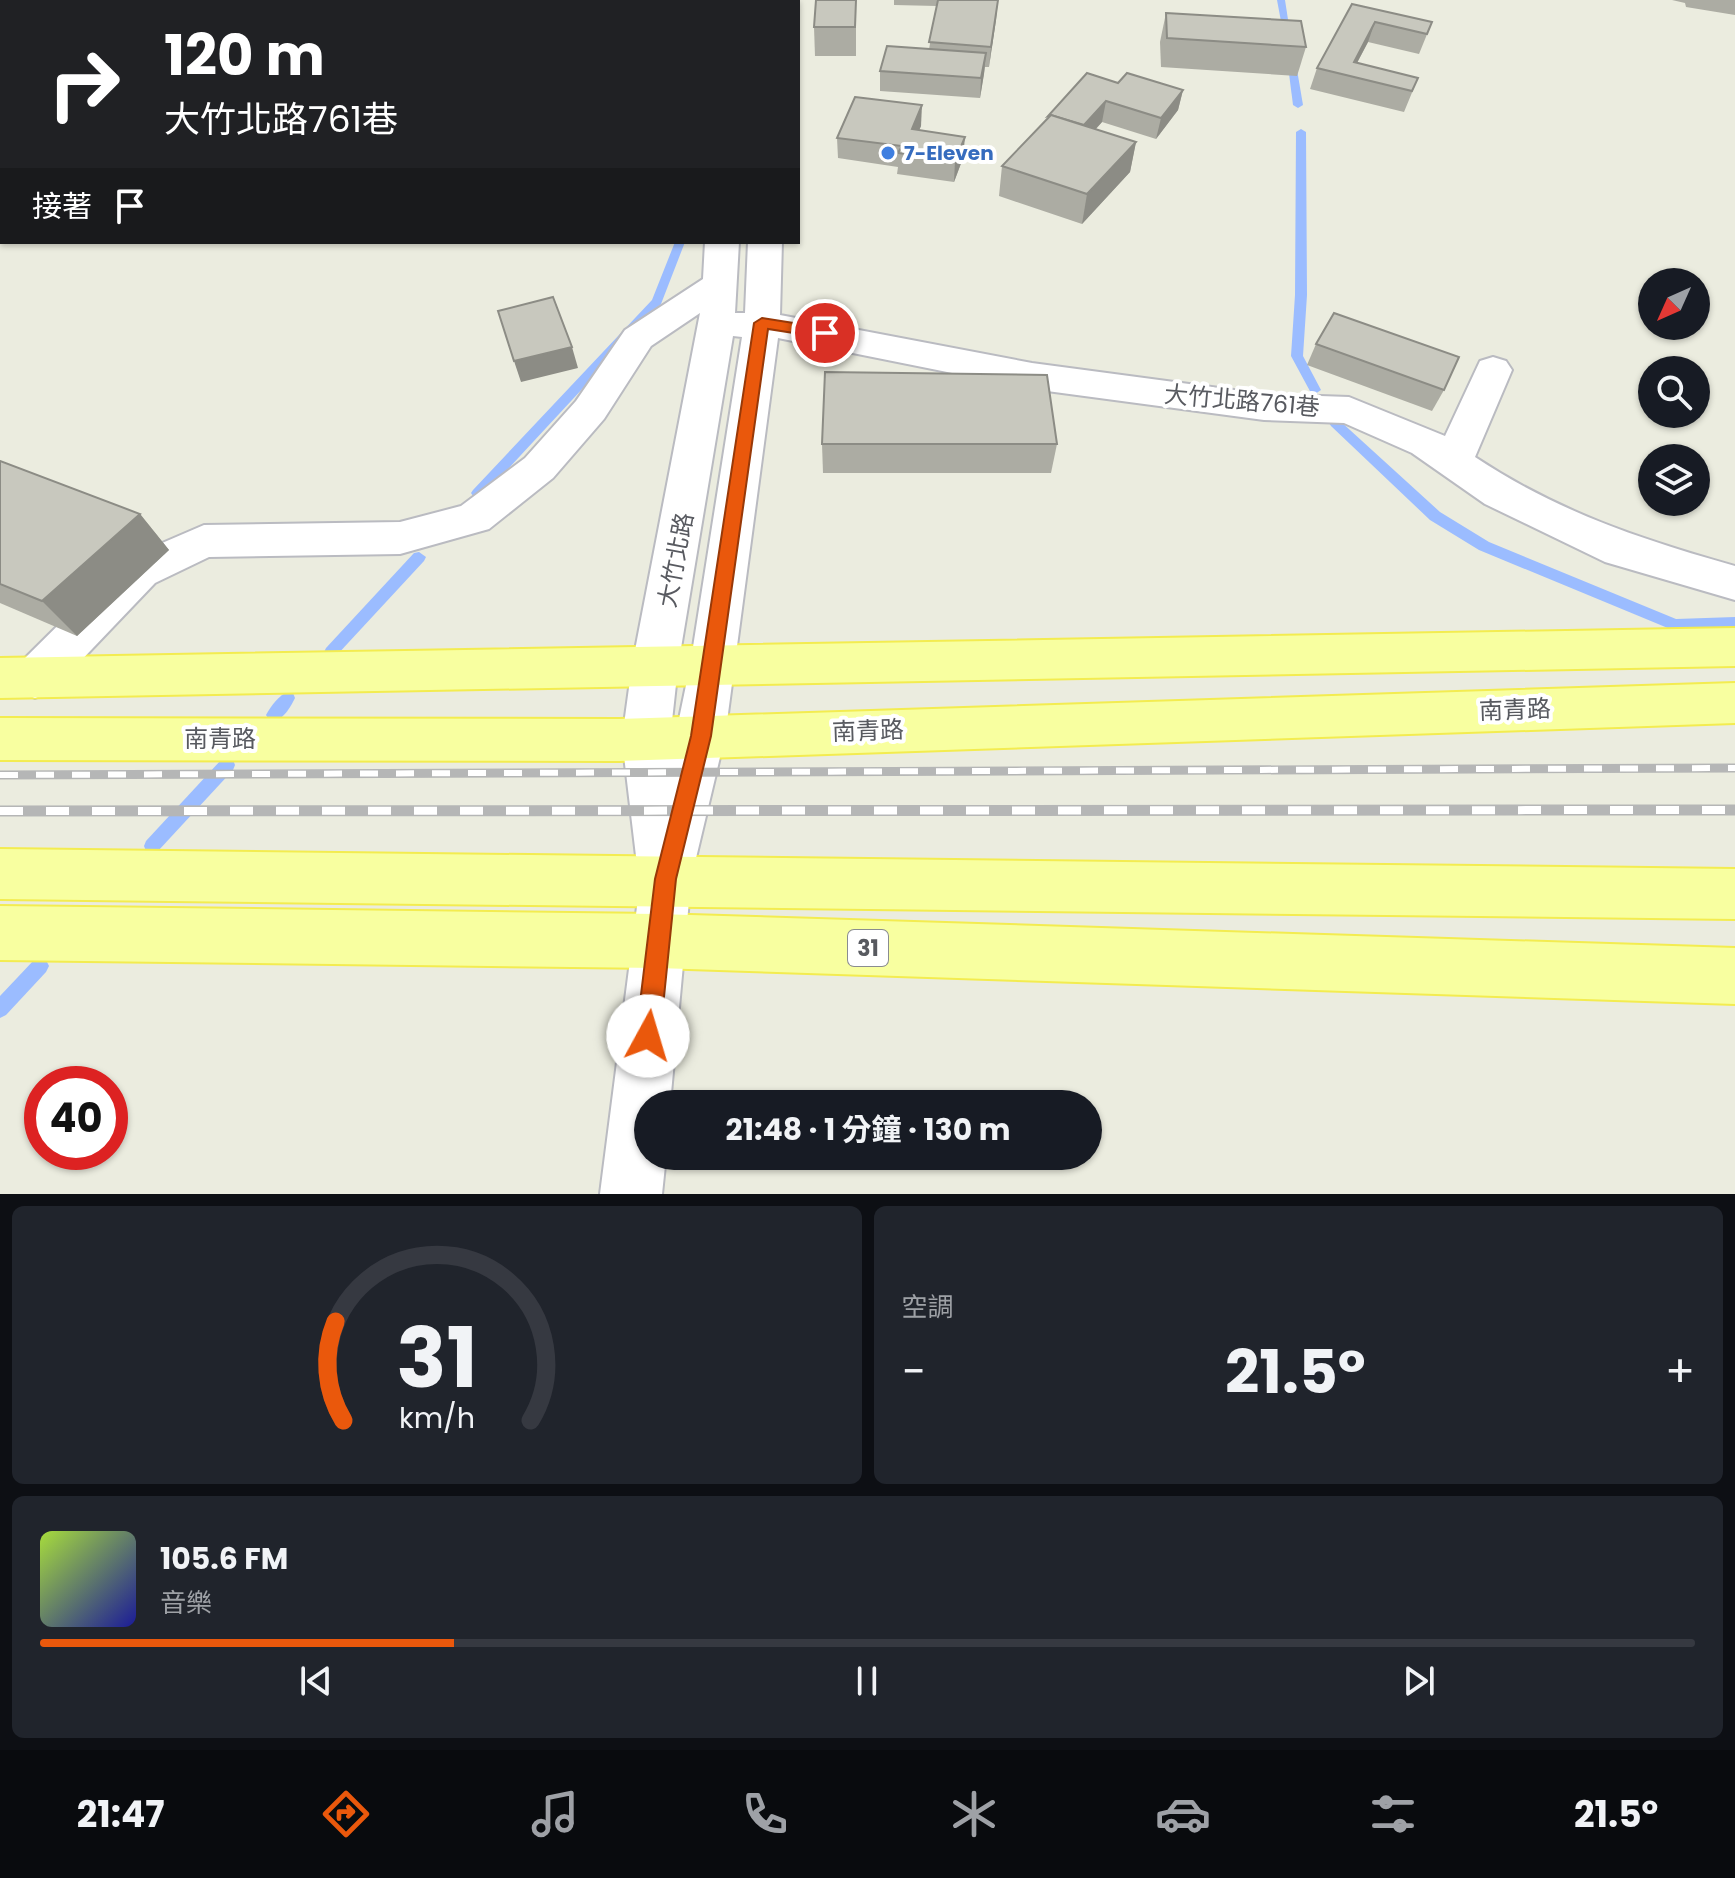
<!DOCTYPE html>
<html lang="zh-TW">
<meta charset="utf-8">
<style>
:root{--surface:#171b24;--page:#20242c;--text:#f1f3f6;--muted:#9ea1a6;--line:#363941;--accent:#ea580c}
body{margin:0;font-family:Poppins,"Noto Sans TC",sans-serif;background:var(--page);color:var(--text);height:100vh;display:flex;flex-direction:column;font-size:30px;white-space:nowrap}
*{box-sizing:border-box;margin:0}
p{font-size:26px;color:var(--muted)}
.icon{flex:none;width:44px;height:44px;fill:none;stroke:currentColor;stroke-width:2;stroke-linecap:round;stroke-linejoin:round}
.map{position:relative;height:1194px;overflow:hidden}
.side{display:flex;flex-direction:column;gap:12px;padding:12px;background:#0d0f14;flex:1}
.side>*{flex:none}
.top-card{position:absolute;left:0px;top:0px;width:800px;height:244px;box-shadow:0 2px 6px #0004;background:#202124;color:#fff;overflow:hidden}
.needle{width:52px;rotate:225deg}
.controls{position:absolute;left:1638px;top:268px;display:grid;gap:16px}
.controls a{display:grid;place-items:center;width:72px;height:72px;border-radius:50%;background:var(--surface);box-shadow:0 2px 6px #0004;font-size:40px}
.speed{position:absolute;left:24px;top:1066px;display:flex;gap:16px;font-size:40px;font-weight:700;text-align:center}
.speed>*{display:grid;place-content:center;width:104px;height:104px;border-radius:50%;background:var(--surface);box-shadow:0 2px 6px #0004;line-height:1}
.speed .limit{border:12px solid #d22;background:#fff;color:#111}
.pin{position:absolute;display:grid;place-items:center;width:68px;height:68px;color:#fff;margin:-34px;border:4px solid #fff;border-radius:50%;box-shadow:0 2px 8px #0007}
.me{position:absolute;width:88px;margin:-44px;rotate:6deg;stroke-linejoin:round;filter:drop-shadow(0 0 6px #0008)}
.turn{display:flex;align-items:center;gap:28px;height:168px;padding:0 32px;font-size:36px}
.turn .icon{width:104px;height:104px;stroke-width:2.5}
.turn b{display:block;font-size:56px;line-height:68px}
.then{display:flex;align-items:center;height:76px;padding:0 32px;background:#0003;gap:16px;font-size:30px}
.big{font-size:60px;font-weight:700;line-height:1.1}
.side .widget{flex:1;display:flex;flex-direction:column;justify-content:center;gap:12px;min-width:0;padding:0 28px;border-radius:12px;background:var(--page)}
.side .dial{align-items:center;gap:0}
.dial svg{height:208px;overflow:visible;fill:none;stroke:var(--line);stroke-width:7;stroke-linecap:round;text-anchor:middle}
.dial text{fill:var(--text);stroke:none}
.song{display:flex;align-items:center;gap:24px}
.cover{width:96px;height:96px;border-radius:12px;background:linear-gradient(135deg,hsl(80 70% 55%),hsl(240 70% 35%))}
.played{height:8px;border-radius:4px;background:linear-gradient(90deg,var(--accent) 25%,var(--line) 25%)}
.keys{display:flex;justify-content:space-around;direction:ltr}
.heat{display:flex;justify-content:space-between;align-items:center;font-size:44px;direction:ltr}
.side .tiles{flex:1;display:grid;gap:12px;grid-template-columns:1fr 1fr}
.widget:last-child{grid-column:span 2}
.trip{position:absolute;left:634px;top:1090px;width:468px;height:80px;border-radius:40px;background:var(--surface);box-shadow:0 2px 6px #0004;font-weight:700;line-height:80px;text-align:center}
.dock{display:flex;height:128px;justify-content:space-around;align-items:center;background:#090b0e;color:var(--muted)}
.dock .icon{width:56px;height:56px}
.dock .current{color:var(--accent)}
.dock b{font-size:36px;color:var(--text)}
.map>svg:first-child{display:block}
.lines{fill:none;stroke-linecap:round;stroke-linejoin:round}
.stream{fill:#9bbcff;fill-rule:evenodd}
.minor-casing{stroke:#babbc1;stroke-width:4}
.major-casing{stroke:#f3ec50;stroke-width:4}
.minor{fill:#fff;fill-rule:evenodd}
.major{fill:#f8ffa0;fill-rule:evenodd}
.rail-far1-casing{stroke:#b5b6b6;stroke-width:9}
.rail-casing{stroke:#b5b6b6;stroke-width:11}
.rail-far1{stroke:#fff;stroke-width:6;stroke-dasharray:18;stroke-linecap:butt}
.rail{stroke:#fff;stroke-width:8;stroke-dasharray:23;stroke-linecap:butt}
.wall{fill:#acaca3}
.shaded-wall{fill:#8c8c85}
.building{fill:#c8c8be;stroke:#8c8c85;stroke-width:2}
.route{fill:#ea580c;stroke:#983908;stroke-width:2}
.shop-dot{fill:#3f7fe0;stroke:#fff;stroke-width:3}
.labels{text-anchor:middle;stroke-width:8;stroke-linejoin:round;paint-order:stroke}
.far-shop-label{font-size:20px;font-weight:bold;fill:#366cbe;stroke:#fff;text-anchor:start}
.shield{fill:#fff;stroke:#8a8c90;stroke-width:2}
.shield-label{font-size:22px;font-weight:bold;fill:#585a60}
.street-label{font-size:24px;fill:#585a60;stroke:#fff}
</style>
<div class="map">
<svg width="1735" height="1194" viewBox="0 0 1735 1194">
<rect width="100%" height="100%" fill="#ebecdf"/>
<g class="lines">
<g class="stream">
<rect x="723" y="0" width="8" height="2"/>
<path d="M1277 0H1285L1291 39 1284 37Z"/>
<path d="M1291 55 1295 58 1303 105 1298 108 1293 105 1287 58Z"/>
<path d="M1301 129 1306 132 1307 295 1303 356 1321 390 1315 394 1311 393 1291 356 1295 295 1296 132Z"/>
<path d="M675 242H685L661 304 483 496H473L471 493 473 490 652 300Z"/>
<path d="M1335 419 1339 420 1440 512 1489 542 1676 619 1735 617V629L1675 631 1479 550 1430 520 1331 426 1329 423Z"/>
<path d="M419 552 426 557 424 561 336 656 331 658 326 656 324 652 326 648 414 553Z"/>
<path d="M288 692 293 693 295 698C290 708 281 724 269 720L266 715C271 706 279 695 288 692Z"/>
<path d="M227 758 233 760 235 765 233 770 158 851 152 854 146 851 144 846 146 841 221 760Z"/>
<path d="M40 957 46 960 49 966 46 972 6 1015 0 1018V996L34 960Z"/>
</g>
<g class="minor-casing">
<g id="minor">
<path d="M5 0H33L4 2Z"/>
<rect x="734" y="0" width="26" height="2"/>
<rect x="0" y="80" width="2" height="18"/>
<path d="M705 242H739L735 313H745L748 242H782L780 315 1032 363 1264 394 1349 397 1445 436 1480 361 1493 357 1506 361 1512 370 1475 457C1558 512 1640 539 1735 566V600L1605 562 1485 504 1412 453 1344 423 1264 420 1032 389 778 338 725 736 691 879 670 1104H648V1156H666L662 1194H600L642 868 636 856 622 739 632 666 700 313 651 346 604 419 553 478 489 529 400 554 209 557 155 583 51 692 35 698 19 692 12 678 19 664 125 559 204 525 400 522 461 506 525 458 576 401 625 330 703 279ZM733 336 742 337 690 666 672 753 670 739 678 666Z"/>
</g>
</g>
<g class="major-casing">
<g id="major">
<path d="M1735 628V666L0 698V658Z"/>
<path d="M1735 683V723L619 761 0 760V718L619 719Z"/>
<path d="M0 849 1735 869V919L0 899Z"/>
<path d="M0 906 658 914 1735 948V1004L658 968 0 960Z"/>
</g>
</g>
<use href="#minor" class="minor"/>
<use href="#major" class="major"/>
<g class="rail-far1-casing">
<path id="rail-far1" d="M0 775 1735 768"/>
</g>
<g class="rail-casing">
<path id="rail" d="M0 811 1735 810"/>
</g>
<use href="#rail-far1" class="rail-far1"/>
<use href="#rail" class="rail"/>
</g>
<g class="wall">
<path d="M816 0H856V56H815L814 27Z"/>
<path d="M894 0H998L989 67H985L980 98 880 91V71L929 49 937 6 894 5Z"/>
<path d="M1672 0H1735V15L1686 7 1685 3Z"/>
<path d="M1352 4 1432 22 1419 54 1368 42 1357 63 1418 78 1404 112 1310 89 1317 68Z"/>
<path d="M1166 13 1306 47 1297 76 1161 67 1160 42Z"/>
<path d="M1118 83 1183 90 1178 110 1156 139 1102 122 1096 129 1136 142 1130 172 1082 224 999 196 1002 166 1048 118V116Z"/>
<path d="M921 126 919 130 963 158 954 182 897 174 898 167 838 158 837 138Z"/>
<path d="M1316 344 1444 390 1432 411 1307 365Z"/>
<path d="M822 444H1057L1051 473H823Z"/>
<path d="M0 461 140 514 169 550 77 636 0 603Z"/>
</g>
<g class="shaded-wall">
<path d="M998 0 996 20 989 67 991 47Z"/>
<path d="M1375 22 1368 42 1350 76 1354 62Z"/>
<path d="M986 53 984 74 980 98 981 78Z"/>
<path d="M1183 90 1178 110 1156 139 1161 118Z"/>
<path d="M1106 101 1102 122 1079 147 1083 127Z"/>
<path d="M922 105 921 126 911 149 912 129Z"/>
<path d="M965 137 963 158 954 182 955 161Z"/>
<path d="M1136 142 1130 172 1082 224 1087 194Z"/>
<path d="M572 347 578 368 521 382 514 361Z"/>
<path d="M140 514 169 550 77 636 42 601Z"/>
</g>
<g class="building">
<path d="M816 0H856L855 27H814Z"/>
<path d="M938 0H998L991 47 929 42Z"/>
<path d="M1352 4 1432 22 1427 34 1375 22 1354 62 1418 78 1412 91 1317 68Z"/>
<path d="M1166 13 1301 21 1306 47 1167 38Z"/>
<path d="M2 15V36L0 34V16Z"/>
<path d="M887 46 986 53 981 78 880 71Z"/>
<path d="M1087 73 1118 83 1127 73 1183 90 1161 118 1106 101 1084 125 1051 115 1048 116Z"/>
<path d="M855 97 922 105 912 129 965 137 955 161 898 153 902 146 837 138Z"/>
<path d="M1051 115 1136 142 1087 194 1002 166Z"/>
<path d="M553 297 572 347 514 361 498 311Z"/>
<path d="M1334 313 1459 357 1444 390 1316 344Z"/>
<path d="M825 372 1047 375 1057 444H822Z"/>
<path d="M0 461 140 514 42 601 0 584Z"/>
</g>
<path class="route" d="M762 318 825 328 832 333 825 338 768 329 711 736 676 879 660 1036 656 1044 648 1048 640 1044 636 1036 655 879 691 736 754 323Z"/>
<circle class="shop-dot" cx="888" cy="153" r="8"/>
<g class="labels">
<g class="far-shop-label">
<text x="904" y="160">7-Eleven</text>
</g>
<rect class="shield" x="848" y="930" width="40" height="36" rx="6"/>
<g class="shield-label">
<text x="868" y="956">31</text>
</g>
<g class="street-label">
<text transform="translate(1242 401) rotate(5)" y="8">大竹北路761巷</text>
<text transform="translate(676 560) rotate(-79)" y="8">大竹北路</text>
<text transform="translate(1515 710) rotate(-2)" y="8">南青路</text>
<text transform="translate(868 731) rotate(-2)" y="8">南青路</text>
<text x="220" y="747">南青路</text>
</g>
</g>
</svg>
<div class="controls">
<a><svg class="needle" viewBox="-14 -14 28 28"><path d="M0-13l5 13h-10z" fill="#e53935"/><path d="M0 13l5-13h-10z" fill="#9ea1a6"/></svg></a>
<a><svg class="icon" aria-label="search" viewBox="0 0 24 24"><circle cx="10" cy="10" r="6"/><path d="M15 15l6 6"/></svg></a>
<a><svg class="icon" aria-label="layers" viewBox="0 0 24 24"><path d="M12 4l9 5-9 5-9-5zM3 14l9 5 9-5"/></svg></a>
</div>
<div class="speed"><div class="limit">40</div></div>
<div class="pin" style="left:825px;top:333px;background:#d93025"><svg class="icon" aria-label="arrive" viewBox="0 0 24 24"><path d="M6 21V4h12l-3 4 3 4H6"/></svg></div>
<svg class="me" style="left:648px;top:1036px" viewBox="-20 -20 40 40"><circle r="19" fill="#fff"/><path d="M0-13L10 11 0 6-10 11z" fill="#ea580c"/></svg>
<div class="trip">21:48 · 1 分鐘 · 130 m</div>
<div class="top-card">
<div class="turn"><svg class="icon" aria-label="right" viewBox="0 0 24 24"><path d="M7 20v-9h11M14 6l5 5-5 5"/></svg><div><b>120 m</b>大竹北路761巷</div></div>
<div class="then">接著<svg class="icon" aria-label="arrive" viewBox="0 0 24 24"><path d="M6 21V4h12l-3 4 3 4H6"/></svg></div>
</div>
</div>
<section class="side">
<div class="tiles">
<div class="widget dial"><svg viewBox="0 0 100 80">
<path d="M14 69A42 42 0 1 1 86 69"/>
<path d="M14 69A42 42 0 0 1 11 31" stroke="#ea580c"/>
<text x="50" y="56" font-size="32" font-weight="700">31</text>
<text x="50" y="72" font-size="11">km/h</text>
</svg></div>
<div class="widget"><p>空調</p>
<div class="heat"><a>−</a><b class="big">21.5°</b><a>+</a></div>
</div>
<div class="widget">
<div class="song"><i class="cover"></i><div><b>105.6 FM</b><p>音樂</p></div></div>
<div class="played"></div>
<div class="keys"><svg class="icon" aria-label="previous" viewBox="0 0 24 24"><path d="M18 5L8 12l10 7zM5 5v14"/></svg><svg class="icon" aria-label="pause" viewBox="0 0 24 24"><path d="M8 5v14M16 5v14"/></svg><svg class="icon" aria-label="next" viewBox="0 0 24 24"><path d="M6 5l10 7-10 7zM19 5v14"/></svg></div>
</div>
</div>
</section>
<nav class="dock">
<b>21:47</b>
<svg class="icon current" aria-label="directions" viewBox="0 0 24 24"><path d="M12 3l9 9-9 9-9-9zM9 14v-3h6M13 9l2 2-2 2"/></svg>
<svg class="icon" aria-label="music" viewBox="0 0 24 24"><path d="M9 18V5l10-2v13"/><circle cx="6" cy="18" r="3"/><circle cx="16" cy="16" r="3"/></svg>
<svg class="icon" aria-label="phone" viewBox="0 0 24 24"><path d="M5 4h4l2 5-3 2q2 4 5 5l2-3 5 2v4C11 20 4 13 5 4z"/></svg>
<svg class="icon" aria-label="climate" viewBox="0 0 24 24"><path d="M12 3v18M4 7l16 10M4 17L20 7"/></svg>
<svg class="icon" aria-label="car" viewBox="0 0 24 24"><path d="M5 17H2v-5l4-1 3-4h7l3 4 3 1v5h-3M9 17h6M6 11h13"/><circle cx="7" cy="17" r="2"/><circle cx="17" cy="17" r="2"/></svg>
<svg class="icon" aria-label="filters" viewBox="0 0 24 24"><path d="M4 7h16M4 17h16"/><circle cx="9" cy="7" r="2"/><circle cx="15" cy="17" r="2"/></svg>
<b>21.5°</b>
</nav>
